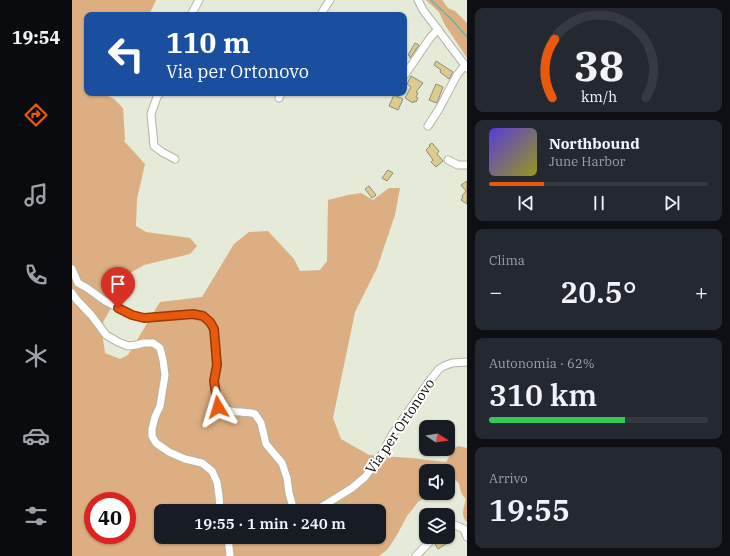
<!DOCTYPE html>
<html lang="it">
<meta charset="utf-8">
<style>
:root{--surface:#171b24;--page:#242831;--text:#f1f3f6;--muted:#9ea1a6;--line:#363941;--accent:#ea580c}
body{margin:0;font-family:"IBM Plex Serif",serif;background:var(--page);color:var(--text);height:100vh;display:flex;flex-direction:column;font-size:15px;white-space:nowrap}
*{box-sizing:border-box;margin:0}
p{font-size:13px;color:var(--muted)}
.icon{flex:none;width:22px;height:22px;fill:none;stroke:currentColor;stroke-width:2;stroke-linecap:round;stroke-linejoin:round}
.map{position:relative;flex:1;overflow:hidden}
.details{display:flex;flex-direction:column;gap:8px;padding:8px;background:#0d0f14;width:263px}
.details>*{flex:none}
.guide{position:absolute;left:12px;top:12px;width:323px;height:84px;border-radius:8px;box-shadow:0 1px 3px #0004;background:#1a4fa0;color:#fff;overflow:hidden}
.needle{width:26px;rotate:102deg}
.buttons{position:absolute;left:347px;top:420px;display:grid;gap:8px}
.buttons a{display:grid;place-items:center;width:36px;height:36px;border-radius:8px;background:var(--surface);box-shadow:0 1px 3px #0004;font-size:20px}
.speed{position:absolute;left:12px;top:492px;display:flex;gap:8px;font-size:20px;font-weight:700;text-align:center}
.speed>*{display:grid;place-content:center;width:52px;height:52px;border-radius:50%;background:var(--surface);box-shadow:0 1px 3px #0004;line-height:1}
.speed .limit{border:6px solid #d22;background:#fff;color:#111}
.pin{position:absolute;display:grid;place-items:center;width:34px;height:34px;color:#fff;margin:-41px -17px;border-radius:50% 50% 50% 0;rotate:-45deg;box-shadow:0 0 4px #0007}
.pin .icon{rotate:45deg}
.me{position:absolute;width:44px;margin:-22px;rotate:353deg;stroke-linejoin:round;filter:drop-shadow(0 0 3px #0008)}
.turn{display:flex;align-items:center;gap:14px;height:84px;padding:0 16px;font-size:18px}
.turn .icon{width:52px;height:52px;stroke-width:2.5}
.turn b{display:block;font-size:28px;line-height:34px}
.big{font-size:30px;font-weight:600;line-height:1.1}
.details .card{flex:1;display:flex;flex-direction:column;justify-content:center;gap:6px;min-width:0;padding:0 14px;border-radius:8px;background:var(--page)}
.details .dial{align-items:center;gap:0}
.dial svg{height:104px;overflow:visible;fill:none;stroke:var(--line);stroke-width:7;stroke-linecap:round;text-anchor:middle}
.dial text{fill:var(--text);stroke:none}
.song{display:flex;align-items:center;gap:12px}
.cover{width:48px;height:48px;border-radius:6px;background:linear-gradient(135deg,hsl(250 70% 55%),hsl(60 70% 35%))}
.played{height:4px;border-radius:2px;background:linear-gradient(90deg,var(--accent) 25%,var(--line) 25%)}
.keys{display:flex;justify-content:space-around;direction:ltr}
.heat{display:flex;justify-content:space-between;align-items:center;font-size:22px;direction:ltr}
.charge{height:6px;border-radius:3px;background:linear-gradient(90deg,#34c759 62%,var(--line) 0)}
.trip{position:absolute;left:82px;top:504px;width:232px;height:40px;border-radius:8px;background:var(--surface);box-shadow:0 1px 3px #0004;font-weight:600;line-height:40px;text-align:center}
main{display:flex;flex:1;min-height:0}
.dock{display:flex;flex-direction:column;width:72px;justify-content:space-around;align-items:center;background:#090b0e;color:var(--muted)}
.dock .icon{width:28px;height:28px}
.dock .on{color:var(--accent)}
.dock b{font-size:18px;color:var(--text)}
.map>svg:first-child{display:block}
.green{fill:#dcae82;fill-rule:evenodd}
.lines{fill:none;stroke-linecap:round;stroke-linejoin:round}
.stream{stroke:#6ab4a1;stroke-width:1.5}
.building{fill:#ddca8e;stroke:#918c7c}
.minor-casing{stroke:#b0b5a4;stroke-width:9}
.minor{stroke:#fff;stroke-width:7}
.route-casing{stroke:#983908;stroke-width:10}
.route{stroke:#ea580c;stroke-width:7}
.labels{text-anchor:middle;stroke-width:4;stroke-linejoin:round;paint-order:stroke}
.street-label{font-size:14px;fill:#0c0e08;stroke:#fff}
</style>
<main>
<nav class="dock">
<b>19:54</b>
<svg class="icon on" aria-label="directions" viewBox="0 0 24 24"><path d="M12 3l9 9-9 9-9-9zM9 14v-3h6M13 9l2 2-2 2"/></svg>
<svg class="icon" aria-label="music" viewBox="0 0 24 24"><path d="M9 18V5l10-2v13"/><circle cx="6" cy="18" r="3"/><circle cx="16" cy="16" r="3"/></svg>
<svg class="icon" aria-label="phone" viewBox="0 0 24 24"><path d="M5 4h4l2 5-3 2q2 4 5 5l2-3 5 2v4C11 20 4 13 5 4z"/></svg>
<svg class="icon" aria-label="climate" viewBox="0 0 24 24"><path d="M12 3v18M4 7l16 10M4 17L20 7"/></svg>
<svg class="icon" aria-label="car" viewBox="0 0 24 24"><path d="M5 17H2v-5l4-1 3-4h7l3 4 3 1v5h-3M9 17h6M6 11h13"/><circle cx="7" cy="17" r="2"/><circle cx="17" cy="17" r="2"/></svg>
<svg class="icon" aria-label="filters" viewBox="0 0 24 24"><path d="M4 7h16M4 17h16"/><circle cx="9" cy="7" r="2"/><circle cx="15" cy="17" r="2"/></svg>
</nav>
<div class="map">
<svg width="395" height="556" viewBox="0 0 395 556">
<rect width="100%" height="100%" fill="#e5ead9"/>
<g class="green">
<path d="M0 0H84L77 15H15V71L13 76 14 82 15 84V93H30L42 99 51 108 53 139 52 141 73 164 65 199 64 226 74 232 118 238 125 246 118 254 72 265 58 273 29 326 33 353 48 359 56 355 88 302 130 297 162 244 177 232 196 231 222 259 228 271 248 270 255 261 256 200 276 195 289 193 301 200 317 188H328L323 215 305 268 283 312 261 418 269 439 297 455 339 458 374 462 382 449 386 446 395 448V522C388 516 392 508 394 499 393 498 391 496 390 494 386 486 390 480 377 479L376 480V471H354V493H360L346 502 335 516 326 533 316 549 307 556H0ZM21 501H55V535H21ZM89 511H307V537H89Z"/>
<path d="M354 0H370L376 8 383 11 395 23V58L373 25 367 12Z"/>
</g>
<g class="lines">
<path class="stream" d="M359 0 380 20 395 37"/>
</g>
<g class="building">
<path d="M343 43 347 45 338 58V56L336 55Z"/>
<path d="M364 61 381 72 377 79 368 72 369 70 362 65Z"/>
<path d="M339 76 351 83 344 92 346 93 344 97 346 98 344 102 342 101 341 103 333 98 339 87 335 84Z"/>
<path d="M364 84 371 87 365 103 357 100Z"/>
<path d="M322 95 331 99 326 110 317 106Z"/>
<path d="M360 143 367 151 365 154 371 161 364 167 359 162 361 160 354 150 358 146 357 145Z"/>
<path d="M316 170 321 173 315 181 310 178Z"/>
<path d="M395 181V204L389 200 391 197 390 196 394 191 389 185Z"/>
<path d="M297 186 304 195 300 198 293 189Z"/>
<path d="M372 537H375L377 542 366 549 363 544Z"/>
</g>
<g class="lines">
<g class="minor-casing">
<g id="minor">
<path d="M346 0 351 10 395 68"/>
<path d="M119 15 127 0"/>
<path d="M249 15 252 9 258 0"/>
<path d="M332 76 358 38 366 29"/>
<path d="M88 93 85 97 79 114 82 146 90 152 103 159"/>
<path d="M207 98 209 93"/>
<path d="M356 126 367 109 385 75 393 65"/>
<path d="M376 160 386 165H395"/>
<path d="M0 269 6 283 15 288 33 301 60 315 72 318 121 314 131 316 138 322 142 329 145 365 142 381 146 407C153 410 161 412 169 412 174 413 178 412 183 414L189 423 194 444 210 463 215 478 217 493 222 511"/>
<path d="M0 293 4 299 20 316 34 335 46 342 56 346 64 345 72 343H81L88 348 91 360 93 375 88 406 83 417 80 429V436L84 443 97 452 113 459 130 463 140 471 145 482 147 496 148 511"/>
<path d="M243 511 280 488 293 477 310 454 320 435 333 416 356 383 367 369 372 366 380 363 395 362"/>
<path d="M376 527 383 525 392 529 395 537"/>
<path d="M156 537 158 556"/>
<path d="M344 556 362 537"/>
</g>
</g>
<use href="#minor" class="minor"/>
</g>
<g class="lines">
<g class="route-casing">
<path id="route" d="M46 308 60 315 72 318 121 314 131 316 138 322 142 329 145 365 142 381 146 407"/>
</g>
<use href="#route" class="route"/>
</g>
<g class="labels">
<g class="street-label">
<text transform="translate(328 426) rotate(-56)" y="5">Via per Ortonovo</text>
</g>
</g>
</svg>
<div class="buttons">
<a><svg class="needle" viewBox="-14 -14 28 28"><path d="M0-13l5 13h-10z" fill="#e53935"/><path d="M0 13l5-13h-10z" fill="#9ea1a6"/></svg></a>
<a><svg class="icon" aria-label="sound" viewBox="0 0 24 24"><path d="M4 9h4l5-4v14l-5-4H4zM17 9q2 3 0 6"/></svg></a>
<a><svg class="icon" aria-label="layers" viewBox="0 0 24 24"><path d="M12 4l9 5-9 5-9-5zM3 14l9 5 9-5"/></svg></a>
</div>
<div class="speed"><div class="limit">40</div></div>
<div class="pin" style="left:46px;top:308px;background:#d93025"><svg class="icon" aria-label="arrive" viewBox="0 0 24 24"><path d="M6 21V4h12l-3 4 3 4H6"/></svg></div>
<svg class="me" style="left:146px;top:407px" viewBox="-20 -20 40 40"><path d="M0-17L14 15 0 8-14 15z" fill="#ea580c" stroke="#fff" stroke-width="4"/></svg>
<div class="trip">19:55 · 1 min · 240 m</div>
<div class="guide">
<div class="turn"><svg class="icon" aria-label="left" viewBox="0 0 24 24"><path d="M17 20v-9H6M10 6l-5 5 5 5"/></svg><div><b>110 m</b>Via per Ortonovo</div></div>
</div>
</div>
<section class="details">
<div class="card dial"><svg viewBox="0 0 100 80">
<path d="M14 69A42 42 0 1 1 86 69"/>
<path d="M14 69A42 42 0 0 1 16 24" stroke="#ea580c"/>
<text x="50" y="56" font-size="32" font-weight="700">38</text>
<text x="50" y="72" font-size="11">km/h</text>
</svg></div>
<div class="card">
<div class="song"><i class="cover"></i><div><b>Northbound</b><p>June Harbor</p></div></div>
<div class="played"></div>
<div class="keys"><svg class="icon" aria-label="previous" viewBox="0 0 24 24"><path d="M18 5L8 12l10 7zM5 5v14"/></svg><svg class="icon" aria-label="pause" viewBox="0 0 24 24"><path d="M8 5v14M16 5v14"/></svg><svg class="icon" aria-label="next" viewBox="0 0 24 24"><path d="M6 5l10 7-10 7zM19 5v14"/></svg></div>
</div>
<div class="card"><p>Clima</p>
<div class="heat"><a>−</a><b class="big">20.5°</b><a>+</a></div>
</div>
<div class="card"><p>Autonomia · 62%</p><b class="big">310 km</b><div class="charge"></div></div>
<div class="card"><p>Arrivo</p><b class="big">19:55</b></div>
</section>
</main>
